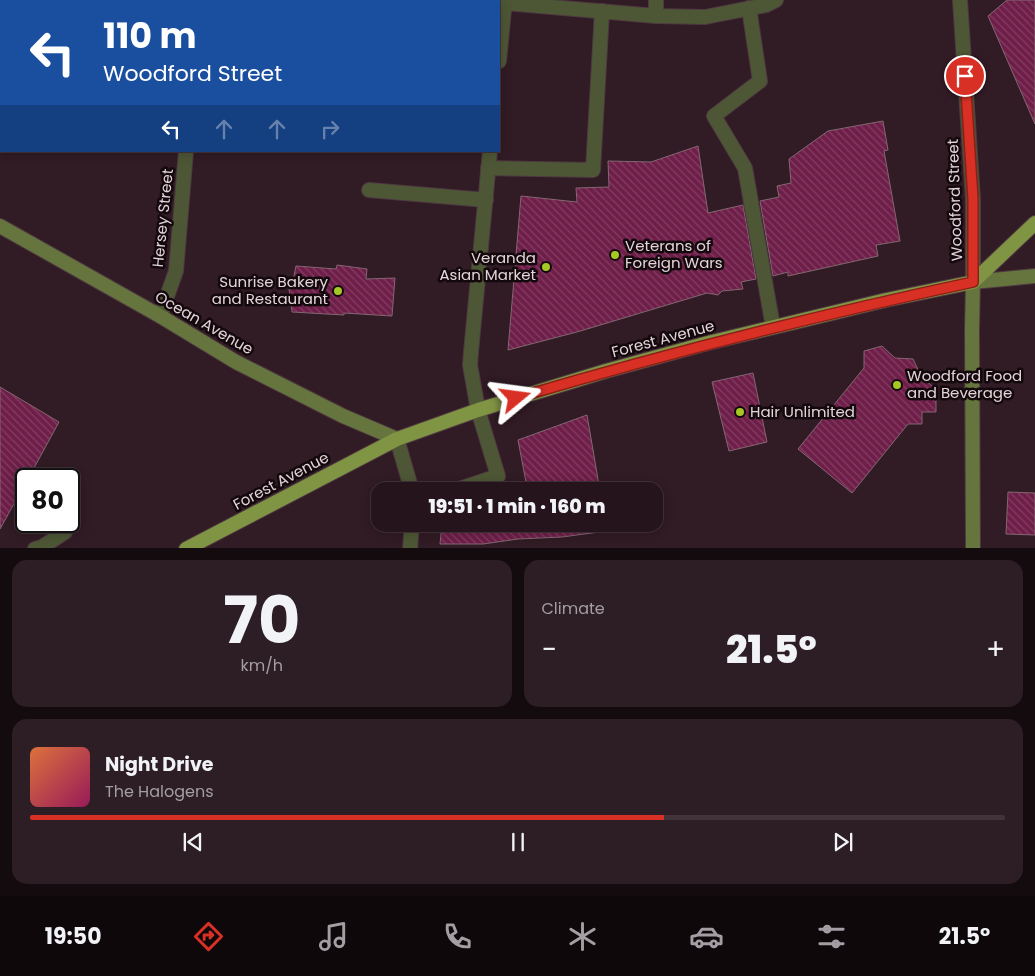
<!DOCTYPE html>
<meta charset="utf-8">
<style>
:root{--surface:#25141b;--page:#2d1d24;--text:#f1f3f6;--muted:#a39ea3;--line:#42333a;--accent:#d93025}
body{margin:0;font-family:Poppins,sans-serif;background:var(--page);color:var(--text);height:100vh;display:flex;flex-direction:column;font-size:19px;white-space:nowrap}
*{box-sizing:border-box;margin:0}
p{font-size:16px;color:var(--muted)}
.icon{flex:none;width:28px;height:28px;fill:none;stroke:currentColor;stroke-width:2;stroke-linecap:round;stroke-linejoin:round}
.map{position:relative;height:548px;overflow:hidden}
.drawer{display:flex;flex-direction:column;gap:12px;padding:12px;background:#140b0f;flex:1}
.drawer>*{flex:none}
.banner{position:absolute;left:0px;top:0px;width:500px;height:152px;box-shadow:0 2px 12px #0003,0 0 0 1px var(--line);background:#1a4fa0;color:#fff;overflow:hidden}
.speed{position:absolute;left:15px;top:468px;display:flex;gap:10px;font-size:25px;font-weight:700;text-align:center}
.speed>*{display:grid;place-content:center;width:65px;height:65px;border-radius:50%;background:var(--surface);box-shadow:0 2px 12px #0003,0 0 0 1px var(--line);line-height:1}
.speed .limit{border:2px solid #111;border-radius:8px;background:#fff;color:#111}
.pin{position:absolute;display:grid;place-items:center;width:42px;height:42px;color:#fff;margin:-21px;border:2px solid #fff;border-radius:50%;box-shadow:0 1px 5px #0007}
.me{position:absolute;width:55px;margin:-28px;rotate:74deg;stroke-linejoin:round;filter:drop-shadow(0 0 4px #0008)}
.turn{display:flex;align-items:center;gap:18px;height:105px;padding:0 20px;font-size:22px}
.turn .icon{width:65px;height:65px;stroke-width:2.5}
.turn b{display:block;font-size:35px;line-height:42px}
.lanes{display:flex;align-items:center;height:48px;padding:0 20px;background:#0003;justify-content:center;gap:25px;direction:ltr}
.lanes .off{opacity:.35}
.big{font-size:38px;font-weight:800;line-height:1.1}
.drawer .tile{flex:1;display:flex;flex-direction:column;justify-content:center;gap:8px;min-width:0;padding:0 18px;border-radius:15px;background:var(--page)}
.drawer .dial{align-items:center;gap:0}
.dial b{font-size:65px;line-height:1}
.song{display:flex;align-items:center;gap:15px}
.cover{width:60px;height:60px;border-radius:8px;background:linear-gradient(135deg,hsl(20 70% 55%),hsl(330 70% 35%))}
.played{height:5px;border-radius:2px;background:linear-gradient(90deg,var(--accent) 65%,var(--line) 65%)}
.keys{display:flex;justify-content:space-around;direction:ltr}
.heat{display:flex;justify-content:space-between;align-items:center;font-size:28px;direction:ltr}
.drawer .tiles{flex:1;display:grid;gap:12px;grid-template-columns:1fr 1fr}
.tile:last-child{grid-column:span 2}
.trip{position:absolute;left:371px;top:482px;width:292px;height:50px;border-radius:15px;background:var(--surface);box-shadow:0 2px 12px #0003,0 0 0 1px var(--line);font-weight:800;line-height:50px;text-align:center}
.tab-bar{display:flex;height:80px;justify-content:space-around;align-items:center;background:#0f080b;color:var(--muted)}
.tab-bar .icon{width:35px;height:35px}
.tab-bar .on{color:var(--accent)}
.tab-bar b{font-size:22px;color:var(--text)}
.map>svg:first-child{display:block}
.building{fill:url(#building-back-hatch);stroke:#836772}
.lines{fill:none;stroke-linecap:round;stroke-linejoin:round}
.service-casing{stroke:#4e3941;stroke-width:16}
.minor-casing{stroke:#4e3941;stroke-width:16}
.secondary-casing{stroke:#4e3941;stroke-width:16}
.trunk-casing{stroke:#4e3941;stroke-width:16}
.service{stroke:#4d5735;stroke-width:14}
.minor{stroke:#4d5735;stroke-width:14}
.secondary{stroke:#65753d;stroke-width:14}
.trunk{stroke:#809543;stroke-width:14}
.route-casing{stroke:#8d1f18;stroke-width:12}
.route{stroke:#d93025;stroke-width:9}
.poi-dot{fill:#a5c823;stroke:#13090d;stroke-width:2}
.labels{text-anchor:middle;stroke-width:5;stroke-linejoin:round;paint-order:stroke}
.street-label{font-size:15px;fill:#e4d4da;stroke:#13090d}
.poi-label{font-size:15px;fill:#e4d4da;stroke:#13090d;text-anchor:start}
</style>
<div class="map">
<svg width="1035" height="549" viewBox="0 0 1035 549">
<defs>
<pattern id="building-back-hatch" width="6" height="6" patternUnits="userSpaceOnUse" patternTransform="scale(1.25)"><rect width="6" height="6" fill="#6e1e48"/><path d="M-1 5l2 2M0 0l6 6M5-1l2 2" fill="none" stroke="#833e62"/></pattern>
</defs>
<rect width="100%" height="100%" fill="#311b24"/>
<g class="building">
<path d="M1007 0H1035V124L988 16Z"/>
<path d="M883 121 888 150 884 151 900 241 876 245 878 256 788 276V272L773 276 760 201 779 197 777 186 791 183 789 159 828 131Z"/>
<path d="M698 146 708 213 743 205 756 279 741 282 743 289 722 291 718 295 707 293 577 332 508 350 521 196 577 202 576 188 609 187 608 161 651 162Z"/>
<path d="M337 265 367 269 366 279 395 278 392 316 344 313V315L292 312 288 281H293L296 266 336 269Z"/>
<path d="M882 346 895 358 913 359 922 378 936 389V412H922V424H908L852 493 798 449 864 368V351Z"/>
<path d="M753 373 767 442 729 451 712 382Z"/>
<path d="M0 387 59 422 28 479H26V482L0 529Z"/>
<path d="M587 415 600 491H500L526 482 518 440Z"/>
<path d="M1008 492 1035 493V535L1006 534Z"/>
<path d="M442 524H606L607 531 562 537 518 539 483 544H440Z"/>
</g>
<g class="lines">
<g class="service-casing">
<g id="service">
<path d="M749 8 760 81 714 116 745 168 773 327"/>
<path d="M488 168 593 170 602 11"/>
<path d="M369 190 486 200"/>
<path d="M453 491 498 476 478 410"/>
<path d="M35 549 42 547 65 532"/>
</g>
</g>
<g class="minor-casing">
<g id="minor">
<path d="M960 0 973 199V282"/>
<path d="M199 1V0"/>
<path d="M504 3 656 16 705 17 766 5 776 0"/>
<path d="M656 16V0"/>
<path d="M499 61 505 0"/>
<path d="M160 316 176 271 186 151"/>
<path d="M478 410 470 365 471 352 490 151"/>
<path d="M397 439 412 491"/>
<path d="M410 549 412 524"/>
</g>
</g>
<g class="secondary-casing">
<g id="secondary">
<path d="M0 226 160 316 236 362 343 416 397 439"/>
<path d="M973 549 972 330 973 282 1035 276"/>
</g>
</g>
<g class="trunk-casing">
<path id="trunk" d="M186 549 397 439 478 410 606 371 708 343 886 300 973 282 1035 223"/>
</g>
<use href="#service" class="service"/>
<use href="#minor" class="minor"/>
<use href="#secondary" class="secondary"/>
<use href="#trunk" class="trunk"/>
</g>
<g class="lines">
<g class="route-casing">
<path id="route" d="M516 398C667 353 819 315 973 282V199L965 76"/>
</g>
<use href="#route" class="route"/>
</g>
<g class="poi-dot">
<circle cx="615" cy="255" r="5"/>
<circle cx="546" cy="267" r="5"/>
<circle cx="338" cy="291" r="5"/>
<circle cx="897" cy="385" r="5"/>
<circle cx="740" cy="412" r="5"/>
</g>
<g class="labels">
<g class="street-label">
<text transform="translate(955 200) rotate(-92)" y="5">Woodford Street</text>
<text transform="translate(163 218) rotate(-84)" y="5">Hersey Street</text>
<text transform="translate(204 323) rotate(30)" y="5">Ocean Avenue</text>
<text transform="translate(663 339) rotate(-15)" y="5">Forest Avenue</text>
<text transform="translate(281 481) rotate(-28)" y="5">Forest Avenue</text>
</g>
<g class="poi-label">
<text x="625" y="251">Veterans of<tspan x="625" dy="17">Foreign Wars</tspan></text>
<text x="536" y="263" text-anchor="end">Veranda<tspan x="536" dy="17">Asian Market</tspan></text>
<text x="328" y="287" text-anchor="end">Sunrise Bakery<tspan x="328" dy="17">and Restaurant</tspan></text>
<text x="907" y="381">Woodford Food<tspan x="907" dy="17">and Beverage</tspan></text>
<text x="750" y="417">Hair Unlimited</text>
</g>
</g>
</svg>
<div class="speed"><div class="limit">80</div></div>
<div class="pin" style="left:965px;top:76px;background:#d93025"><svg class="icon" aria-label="arrive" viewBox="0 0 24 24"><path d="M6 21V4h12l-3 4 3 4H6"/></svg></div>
<svg class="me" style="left:516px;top:398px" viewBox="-20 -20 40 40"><path d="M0-17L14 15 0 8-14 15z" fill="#d93025" stroke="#fff" stroke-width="4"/></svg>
<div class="trip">19:51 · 1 min · 160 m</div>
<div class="banner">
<div class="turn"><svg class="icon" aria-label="left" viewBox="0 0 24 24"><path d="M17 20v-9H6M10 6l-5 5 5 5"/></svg><div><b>110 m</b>Woodford Street</div></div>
<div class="lanes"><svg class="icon" aria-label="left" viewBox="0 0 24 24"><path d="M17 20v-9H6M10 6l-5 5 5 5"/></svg><svg class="icon off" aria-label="ahead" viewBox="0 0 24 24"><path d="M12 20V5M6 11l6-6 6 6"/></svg><svg class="icon off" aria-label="ahead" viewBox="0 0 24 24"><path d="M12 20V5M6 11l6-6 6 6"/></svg><svg class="icon off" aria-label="right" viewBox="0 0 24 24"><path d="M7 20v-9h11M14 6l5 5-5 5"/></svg></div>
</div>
</div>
<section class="drawer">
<div class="tiles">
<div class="tile dial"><b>70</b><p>km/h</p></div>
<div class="tile"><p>Climate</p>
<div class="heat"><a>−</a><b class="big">21.5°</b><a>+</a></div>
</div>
<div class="tile">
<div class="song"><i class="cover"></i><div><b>Night Drive</b><p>The Halogens</p></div></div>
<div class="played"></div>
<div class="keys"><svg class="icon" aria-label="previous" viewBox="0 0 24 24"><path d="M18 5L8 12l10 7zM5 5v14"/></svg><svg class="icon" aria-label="pause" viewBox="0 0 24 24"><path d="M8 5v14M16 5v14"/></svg><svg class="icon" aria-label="next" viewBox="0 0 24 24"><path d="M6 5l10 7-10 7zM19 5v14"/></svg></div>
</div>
</div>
</section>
<nav class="tab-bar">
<b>19:50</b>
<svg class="icon on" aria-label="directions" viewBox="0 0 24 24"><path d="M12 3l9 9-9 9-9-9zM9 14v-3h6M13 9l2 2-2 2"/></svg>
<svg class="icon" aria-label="music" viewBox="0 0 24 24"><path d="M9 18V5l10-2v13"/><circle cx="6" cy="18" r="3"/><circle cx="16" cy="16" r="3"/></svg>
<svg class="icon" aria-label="phone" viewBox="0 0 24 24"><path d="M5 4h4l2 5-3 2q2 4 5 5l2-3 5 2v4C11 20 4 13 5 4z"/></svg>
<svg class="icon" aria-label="climate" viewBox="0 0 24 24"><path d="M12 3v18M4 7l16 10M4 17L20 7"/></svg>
<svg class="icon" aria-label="car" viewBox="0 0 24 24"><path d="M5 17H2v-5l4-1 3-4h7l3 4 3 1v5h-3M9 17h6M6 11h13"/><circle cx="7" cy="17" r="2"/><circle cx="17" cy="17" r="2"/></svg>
<svg class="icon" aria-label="filters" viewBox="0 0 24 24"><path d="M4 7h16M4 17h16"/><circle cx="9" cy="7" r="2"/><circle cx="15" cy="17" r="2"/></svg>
<b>21.5°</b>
</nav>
